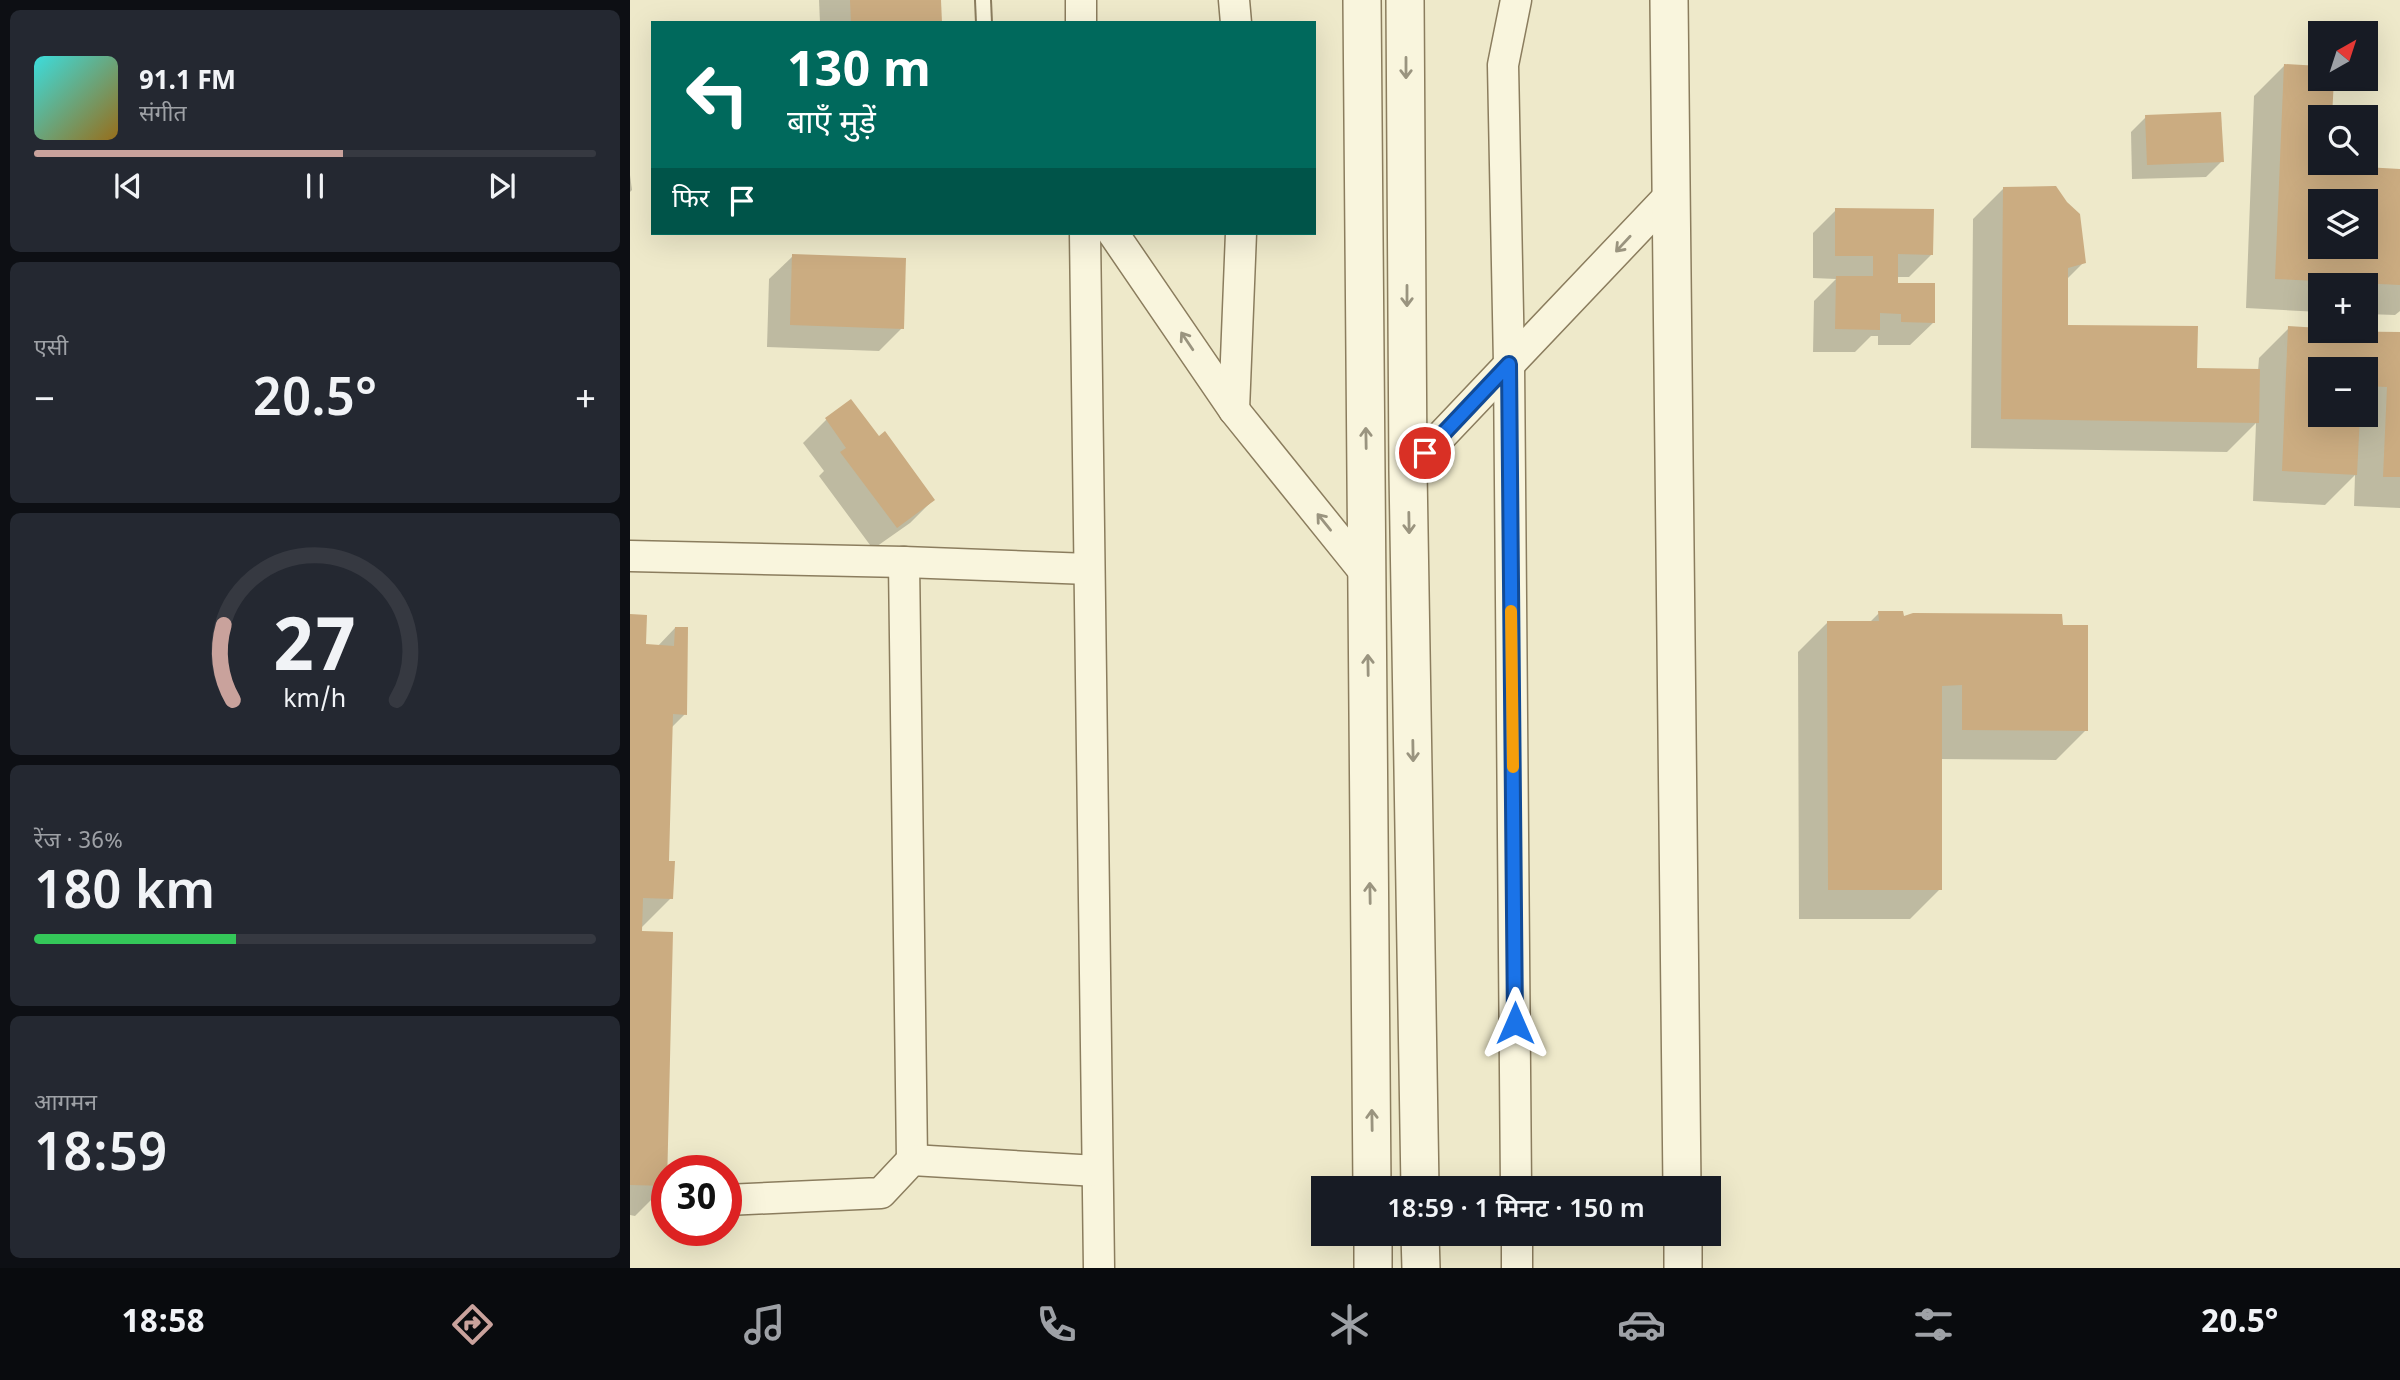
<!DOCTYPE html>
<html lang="hi">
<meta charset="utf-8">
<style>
:root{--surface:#171b24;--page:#242831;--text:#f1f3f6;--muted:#9ea1a6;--line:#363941;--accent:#c9a29c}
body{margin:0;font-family:Georgia,"Noto Sans Devanagari",serif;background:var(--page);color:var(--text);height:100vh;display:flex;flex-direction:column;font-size:26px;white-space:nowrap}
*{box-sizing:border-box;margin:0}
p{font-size:23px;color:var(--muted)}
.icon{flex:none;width:38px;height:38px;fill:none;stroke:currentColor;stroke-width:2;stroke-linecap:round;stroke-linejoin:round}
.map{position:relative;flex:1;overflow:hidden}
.sheet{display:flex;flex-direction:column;gap:10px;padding:10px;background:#0d0f14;width:630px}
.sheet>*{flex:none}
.guide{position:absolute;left:21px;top:21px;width:665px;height:214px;border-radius:0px;box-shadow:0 7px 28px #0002;background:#00695c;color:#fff;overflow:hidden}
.needle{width:46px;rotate:39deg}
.buttons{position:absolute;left:1678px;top:21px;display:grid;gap:14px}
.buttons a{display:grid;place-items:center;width:70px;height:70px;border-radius:0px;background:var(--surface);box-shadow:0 7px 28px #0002;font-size:35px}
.speed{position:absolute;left:21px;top:1155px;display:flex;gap:14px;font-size:35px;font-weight:700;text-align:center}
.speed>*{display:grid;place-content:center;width:91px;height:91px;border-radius:50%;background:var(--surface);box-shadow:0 7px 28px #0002;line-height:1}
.speed .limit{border:10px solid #d22;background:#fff;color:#111}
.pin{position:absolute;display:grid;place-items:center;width:60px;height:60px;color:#fff;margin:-30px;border:4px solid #fff;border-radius:50%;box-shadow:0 2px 7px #0007}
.me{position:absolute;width:77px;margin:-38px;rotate:0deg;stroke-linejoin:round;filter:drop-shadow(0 0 5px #0008)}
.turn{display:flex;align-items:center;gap:24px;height:147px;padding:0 21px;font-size:32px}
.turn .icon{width:91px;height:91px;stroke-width:2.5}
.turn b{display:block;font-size:49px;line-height:60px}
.then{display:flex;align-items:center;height:66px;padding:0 21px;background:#0003;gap:14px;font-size:26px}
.big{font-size:52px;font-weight:600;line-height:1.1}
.sheet .widget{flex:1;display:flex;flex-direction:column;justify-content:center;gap:10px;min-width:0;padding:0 24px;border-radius:10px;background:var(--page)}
.sheet .dial{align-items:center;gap:0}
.dial svg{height:182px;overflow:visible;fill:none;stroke:var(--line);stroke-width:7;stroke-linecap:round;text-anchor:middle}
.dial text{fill:var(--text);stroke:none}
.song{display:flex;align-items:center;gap:21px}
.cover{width:84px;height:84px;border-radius:10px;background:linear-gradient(135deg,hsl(180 70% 55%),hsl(40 70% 35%))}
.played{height:7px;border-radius:4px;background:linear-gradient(90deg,var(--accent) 55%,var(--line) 55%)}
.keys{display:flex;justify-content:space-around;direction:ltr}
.heat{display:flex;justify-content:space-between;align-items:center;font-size:38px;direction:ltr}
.charge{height:10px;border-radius:5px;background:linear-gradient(90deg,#34c759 36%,var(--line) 0)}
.trip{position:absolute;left:681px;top:1176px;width:410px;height:70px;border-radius:0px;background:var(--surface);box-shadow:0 7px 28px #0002;font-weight:600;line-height:70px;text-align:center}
.tab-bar{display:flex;height:112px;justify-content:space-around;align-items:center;background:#090b0e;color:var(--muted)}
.tab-bar .icon{width:49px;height:49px}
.tab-bar .current{color:var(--accent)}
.tab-bar b{font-size:32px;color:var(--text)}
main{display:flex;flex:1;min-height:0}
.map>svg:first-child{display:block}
.shadow{fill:#0003;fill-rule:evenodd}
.building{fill:#cbac81;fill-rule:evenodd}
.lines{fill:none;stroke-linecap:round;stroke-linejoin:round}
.service-casing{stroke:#8b7d5e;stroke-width:18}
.minor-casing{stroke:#8b7d5e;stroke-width:33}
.tertiary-casing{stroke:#8b7d5e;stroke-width:40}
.service{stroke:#f9f5dd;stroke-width:14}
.minor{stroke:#f9f5dd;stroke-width:30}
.tertiary{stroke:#f9f5dd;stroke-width:37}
.oneway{stroke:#9a947f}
.route-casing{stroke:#114b97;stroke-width:18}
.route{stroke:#1a73e8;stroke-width:12}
.slow{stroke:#f59e0b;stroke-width:12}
</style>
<main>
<section class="sheet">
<div class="widget">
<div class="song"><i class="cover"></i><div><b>91.1 FM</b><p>संगीत</p></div></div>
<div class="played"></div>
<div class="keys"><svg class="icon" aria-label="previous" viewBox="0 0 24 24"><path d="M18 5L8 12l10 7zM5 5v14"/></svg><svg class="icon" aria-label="pause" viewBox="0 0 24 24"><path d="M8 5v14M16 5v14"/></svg><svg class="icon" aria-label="next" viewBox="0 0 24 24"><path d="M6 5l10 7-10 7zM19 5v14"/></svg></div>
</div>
<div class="widget"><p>एसी</p>
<div class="heat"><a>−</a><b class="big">20.5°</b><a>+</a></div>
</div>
<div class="widget dial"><svg viewBox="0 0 100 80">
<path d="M14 69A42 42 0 1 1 86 69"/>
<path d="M14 69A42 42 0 0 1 10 36" stroke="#c9a29c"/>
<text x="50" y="56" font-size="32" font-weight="700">27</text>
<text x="50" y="72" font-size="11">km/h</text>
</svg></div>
<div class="widget"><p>रेंज · 36%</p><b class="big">180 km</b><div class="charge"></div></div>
<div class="widget"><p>आगमन</p><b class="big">18:59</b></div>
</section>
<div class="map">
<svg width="1770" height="1268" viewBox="0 0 1770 1268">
<rect width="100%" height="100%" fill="#eee9ca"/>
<g class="shadow">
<path d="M189 0H309L310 23H190Z"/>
<path d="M1654 66 1690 67V79H1702L1700 117H1690V163H1698V167L1770 170V311L1765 315 1736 314V285H1690V312L1616 308 1624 96ZM1690 201H1736V247H1690Z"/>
<path d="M1516 117 1592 161 1576 177 1502 179 1501 132Z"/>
<path d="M0 175 2 190 0 192Z"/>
<path d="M1373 189 1454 262 1436 280V326L1566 370 1628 371 1629 358 1659 328 1770 334V508L1724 506 1725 475 1695 505 1623 501 1626 423 1597 452 1341 448 1343 219ZM1690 369H1736V415H1690Z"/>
<path d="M1206 210 1302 254 1279 277H1266V285L1304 322 1280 345H1248V336H1241L1225 352H1183L1184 301 1206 279 1183 278V233Z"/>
<path d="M163 256 272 328 249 351 137 347 139 279Z"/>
<path d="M221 402 248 439 303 500 280 523 243 549 189 476 194 471 173 443 196 420Z"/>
<path d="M1249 613 1273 618 1456 730 1426 760 1310 759V889L1280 919H1169L1168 652 1198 622 1239 623Z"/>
<path d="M0 616 14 646 27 647 45 628 55 714 41 728 37 863 41 898 11 928 35 1186 5 1216 0 1215Z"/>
</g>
<g class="building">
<path d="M220 0H311L312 23H221Z"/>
<path d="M1654 64 1690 66V79H1704L1702 117H1690V163H1700V165L1770 169V285L1645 279ZM1690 201H1736V247H1690Z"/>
<path d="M1591 112 1594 162 1517 165 1515 115Z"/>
<path d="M1426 186 1437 202 1450 214 1456 263 1438 268V325L1568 326 1567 368 1630 369 1629 423 1371 419 1373 187Z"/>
<path d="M1205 208 1304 209 1303 255 1268 254V283H1305V323L1271 322V314L1250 313V330L1205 329 1206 276H1243V256H1205Z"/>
<path d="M162 254 276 258 274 329 160 325Z"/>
<path d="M1658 326 1690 328V331L1770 332V477H1753L1757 387 1736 386V369H1690V415H1730L1727 475 1652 471Z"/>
<path d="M221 399 249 436 255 431 305 500 267 528 210 452 216 448 195 418Z"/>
<path d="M1248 611H1273L1274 616 1283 613 1432 614 1433 625H1458V731L1332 730V685L1312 686V890H1198L1197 621H1249Z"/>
<path d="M0 614 17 615 16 644 44 646 45 627H58L57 715 43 714 39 861H45L43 899 13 898 12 931 43 932 37 1186 0 1185Z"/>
</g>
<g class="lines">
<g class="service-casing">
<path id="service" d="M353 0 354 23"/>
</g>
<g class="minor-casing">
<g id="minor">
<path d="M451 0V23"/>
<path d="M604 0 606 23"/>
<path d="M455 233 469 1268"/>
<path d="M483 233 604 410 737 575"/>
<path d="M604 410 611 233"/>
<path d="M778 471 1040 195"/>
<path d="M0 556 274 562 459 569"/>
<path d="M274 562 282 1160"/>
<path d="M886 1188 879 364 873 65 886 0"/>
<path d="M96 1200 251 1193 282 1160 467 1171"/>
<path d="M887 1234V1268"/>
</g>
</g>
<g class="tertiary-casing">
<g id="tertiary">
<path d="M732 0 742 1188"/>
<path d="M775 0 778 471 790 1188"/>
<path d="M1039 0 1052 1188"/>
<path d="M743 1234V1268"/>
<path d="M790 1234 791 1268"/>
<path d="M1053 1234V1268"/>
</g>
</g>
<use href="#service" class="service"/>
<use href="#minor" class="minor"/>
<use href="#tertiary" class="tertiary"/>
</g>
<defs><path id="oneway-shaft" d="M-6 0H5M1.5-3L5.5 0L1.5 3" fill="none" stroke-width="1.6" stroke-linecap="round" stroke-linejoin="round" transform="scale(1.75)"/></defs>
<g class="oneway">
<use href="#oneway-shaft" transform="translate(776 68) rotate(90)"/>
<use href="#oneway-shaft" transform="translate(993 244) rotate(133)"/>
<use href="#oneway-shaft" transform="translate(777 296) rotate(90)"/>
<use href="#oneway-shaft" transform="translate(557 341) rotate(-124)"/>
<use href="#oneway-shaft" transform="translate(736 438) rotate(-91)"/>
<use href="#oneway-shaft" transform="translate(694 522) rotate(-129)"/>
<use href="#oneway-shaft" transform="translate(779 523) rotate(89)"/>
<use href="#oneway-shaft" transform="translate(738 665) rotate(-91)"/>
<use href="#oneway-shaft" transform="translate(783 751) rotate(89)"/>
<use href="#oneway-shaft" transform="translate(740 893) rotate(-91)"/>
<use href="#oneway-shaft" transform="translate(742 1120) rotate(-91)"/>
</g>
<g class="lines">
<g class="route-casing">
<path id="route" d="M795 453 879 364 885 1023"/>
</g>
<use href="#route" class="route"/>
<path class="slow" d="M881 611 883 767"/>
</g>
</svg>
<div class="buttons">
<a><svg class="needle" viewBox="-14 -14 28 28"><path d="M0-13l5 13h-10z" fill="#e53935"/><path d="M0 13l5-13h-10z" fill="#9ea1a6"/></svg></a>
<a><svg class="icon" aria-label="search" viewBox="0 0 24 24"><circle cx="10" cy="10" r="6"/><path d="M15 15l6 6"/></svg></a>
<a><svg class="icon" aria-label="layers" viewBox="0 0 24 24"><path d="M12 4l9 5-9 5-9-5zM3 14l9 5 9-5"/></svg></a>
<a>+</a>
<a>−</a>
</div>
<div class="speed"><div class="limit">30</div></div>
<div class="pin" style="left:795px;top:453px;background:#d93025"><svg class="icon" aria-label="arrive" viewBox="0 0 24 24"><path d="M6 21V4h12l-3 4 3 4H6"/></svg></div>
<svg class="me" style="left:885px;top:1023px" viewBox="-20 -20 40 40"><path d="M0-17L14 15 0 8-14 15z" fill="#1a73e8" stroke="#fff" stroke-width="4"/></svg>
<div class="trip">18:59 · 1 मिनट · 150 m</div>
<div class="guide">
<div class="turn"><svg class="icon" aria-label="left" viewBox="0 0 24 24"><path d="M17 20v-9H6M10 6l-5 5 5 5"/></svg><div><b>130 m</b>बाएँ मुड़ें</div></div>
<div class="then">फिर<svg class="icon" aria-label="arrive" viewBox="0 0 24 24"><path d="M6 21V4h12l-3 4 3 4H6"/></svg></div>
</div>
</div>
</main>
<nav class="tab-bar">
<b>18:58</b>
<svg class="icon current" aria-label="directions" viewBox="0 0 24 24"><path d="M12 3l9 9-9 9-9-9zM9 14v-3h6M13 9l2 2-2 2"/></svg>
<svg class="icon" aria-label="music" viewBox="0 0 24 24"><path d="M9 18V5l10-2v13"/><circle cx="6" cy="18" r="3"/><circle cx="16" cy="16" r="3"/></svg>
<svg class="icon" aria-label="phone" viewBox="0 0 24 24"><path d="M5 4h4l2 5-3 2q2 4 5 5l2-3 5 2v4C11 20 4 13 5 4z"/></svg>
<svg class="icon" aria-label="climate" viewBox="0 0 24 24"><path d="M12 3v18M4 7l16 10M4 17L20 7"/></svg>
<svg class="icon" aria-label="car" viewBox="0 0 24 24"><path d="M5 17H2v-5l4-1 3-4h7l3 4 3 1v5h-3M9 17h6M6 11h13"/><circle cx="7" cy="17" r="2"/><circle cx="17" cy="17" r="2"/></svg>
<svg class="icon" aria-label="filters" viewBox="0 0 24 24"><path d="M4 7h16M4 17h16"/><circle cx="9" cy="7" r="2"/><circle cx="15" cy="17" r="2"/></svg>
<b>20.5°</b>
</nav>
